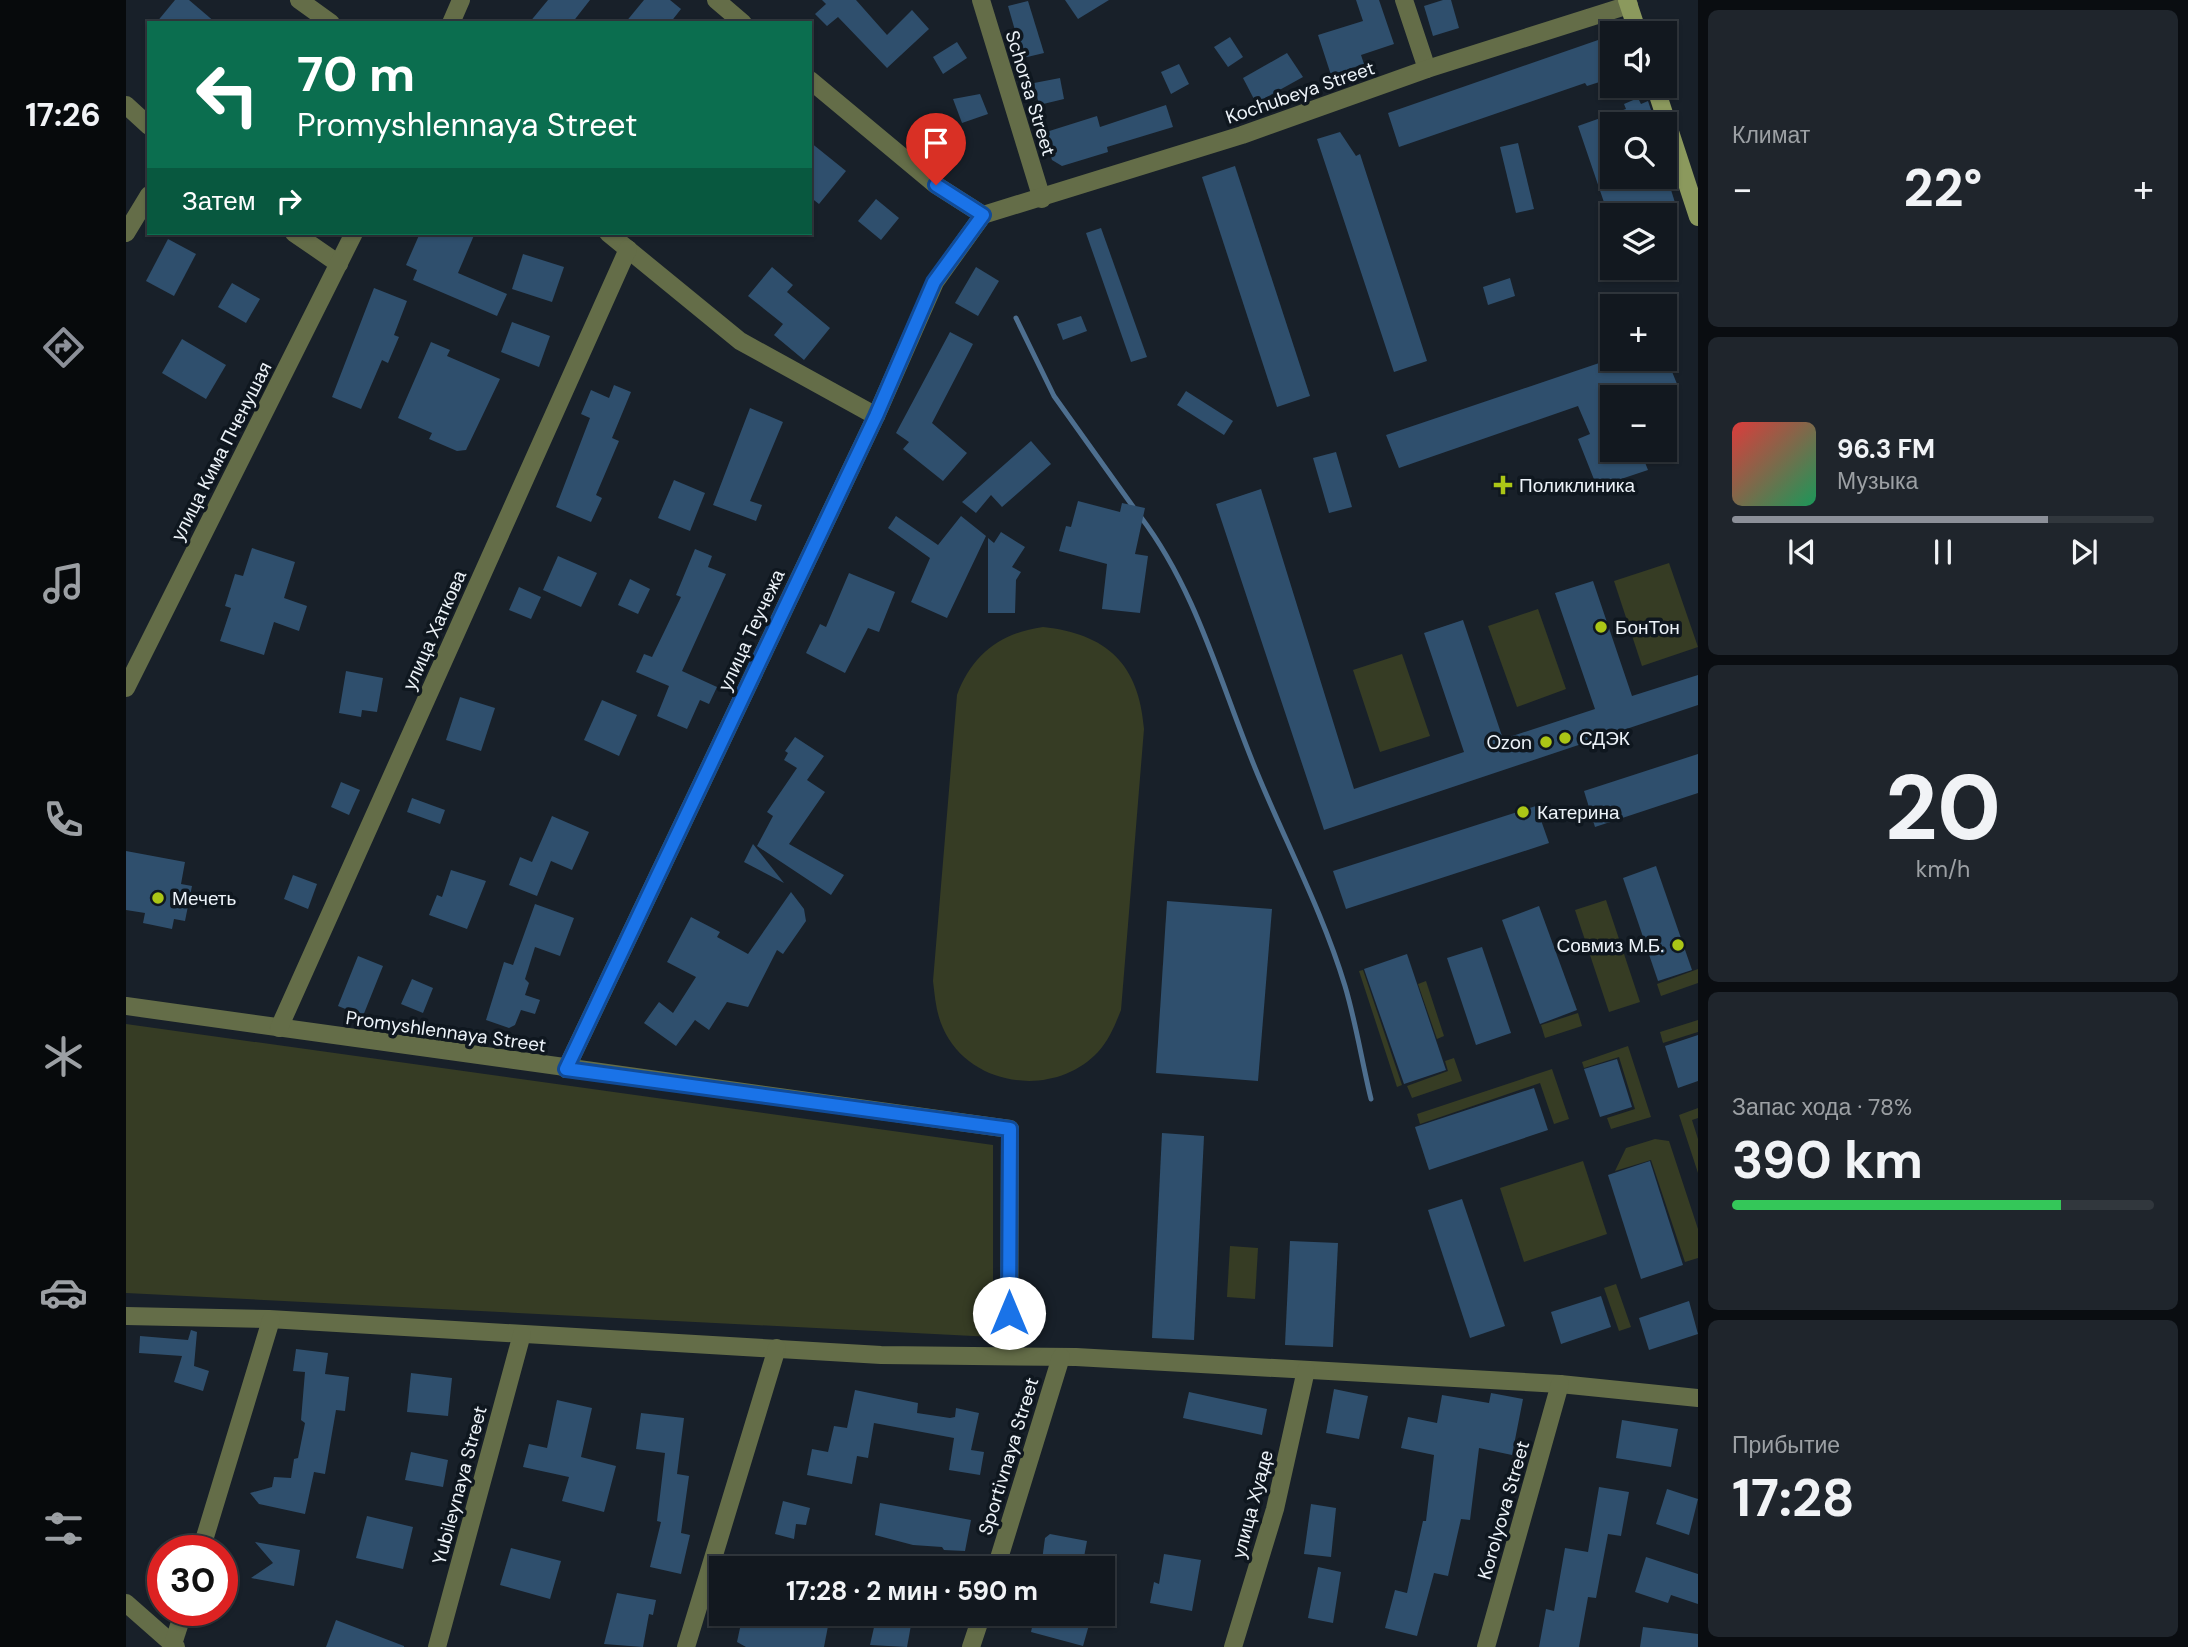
<!DOCTYPE html>
<html lang="ru">
<meta charset="utf-8">
<style>
:root{--surface:#12181f;--page:#1f252c;--text:#f1f3f6;--muted:#9ca0a4;--line:#31373d;--accent:#8c9099}
body{margin:0;font-family:"DM Sans",sans-serif;background:var(--page);color:var(--text);height:100vh;display:flex;flex-direction:column;font-size:26px;white-space:nowrap}
*{box-sizing:border-box;margin:0}
p{font-size:23px;color:var(--muted)}
.icon{flex:none;width:38px;height:38px;fill:none;stroke:currentColor;stroke-width:2;stroke-linecap:round;stroke-linejoin:round}
.map{position:relative;flex:1;overflow:hidden}
.details{display:flex;flex-direction:column;gap:10px;padding:10px;background:#0a0d11;width:490px}
.details>*{flex:none}
.banner{position:absolute;left:21px;top:21px;width:665px;height:214px;border-radius:0px;box-shadow:0 2px 5px #0004,0 0 0 2px var(--line);background:#0b6e4f;color:#fff;overflow:hidden}
.fabs{position:absolute;left:1474px;top:21px;display:grid;gap:14px}
.fabs a{display:grid;place-items:center;width:77px;height:77px;border-radius:0px;background:var(--surface);box-shadow:0 2px 5px #0004,0 0 0 2px var(--line);font-size:35px}
.speed{position:absolute;left:21px;top:1535px;display:flex;gap:14px;font-size:35px;font-weight:700;text-align:center}
.speed>*{display:grid;place-content:center;width:91px;height:91px;border-radius:50%;background:var(--surface);box-shadow:0 2px 5px #0004,0 0 0 2px var(--line);line-height:1}
.speed .limit{border:10px solid #d22;background:#fff;color:#111}
.pin{position:absolute;display:grid;place-items:center;width:60px;height:60px;color:#fff;margin:-72px -30px;border-radius:50% 50% 50% 0;rotate:-45deg;box-shadow:0 0 7px #0007}
.pin .icon{rotate:45deg}
.me{position:absolute;width:77px;margin:-38px;rotate:0deg;stroke-linejoin:round;filter:drop-shadow(0 0 5px #0008)}
.turn{display:flex;align-items:center;gap:24px;height:147px;padding:0 35px;font-size:32px}
.turn .icon{width:91px;height:91px;stroke-width:2.5}
.turn b{display:block;font-size:49px;line-height:60px}
.then{display:flex;align-items:center;height:66px;padding:0 35px;background:#0003;gap:14px;font-size:26px}
.big{font-size:52px;font-weight:700;line-height:1.1}
.details .tile{flex:1;display:flex;flex-direction:column;justify-content:center;gap:10px;min-width:0;padding:0 24px;border-radius:10px;background:var(--page)}
.details .dial{align-items:center;gap:0}
.dial b{font-size:91px;line-height:1}
.song{display:flex;align-items:center;gap:21px}
.cover{width:84px;height:84px;border-radius:10px;background:linear-gradient(135deg,hsl(0 70% 55%),hsl(150 70% 35%))}
.played{height:7px;border-radius:4px;background:linear-gradient(90deg,var(--accent) 75%,var(--line) 75%)}
.keys{display:flex;justify-content:space-around;direction:ltr}
.heat{display:flex;justify-content:space-between;align-items:center;font-size:38px;direction:ltr}
.charge{height:10px;border-radius:5px;background:linear-gradient(90deg,#34c759 78%,var(--line) 0)}
.trip{position:absolute;left:583px;top:1556px;width:406px;height:70px;border-radius:0px;background:var(--surface);box-shadow:0 2px 5px #0004,0 0 0 2px var(--line);font-weight:700;line-height:70px;text-align:center}
main{display:flex;flex:1;min-height:0}
.tab-bar{display:flex;flex-direction:column;width:126px;justify-content:space-around;align-items:center;background:#070a0c;color:var(--muted)}
.tab-bar .icon{width:49px;height:49px}
.tab-bar .selected{color:var(--accent)}
.tab-bar b{font-size:32px;color:var(--text)}
.map>svg:first-child{display:block}
.green{fill:#363c24}
.lines{fill:none;stroke-linecap:round;stroke-linejoin:round}
.stream{stroke:#4e6f8f;stroke-width:5}
.building{fill:#2f4f6d}
.street{stroke:#646d48;stroke-width:18}
.secondary{stroke:#8b995d;stroke-width:18}
.route-casing{stroke:#114b97;stroke-width:18}
.route{stroke:#1a73e8;stroke-width:12}
.poi-dot{fill:#abc616;stroke:#0f171f;stroke-width:2.5}
.labels{text-anchor:middle;stroke-width:7;stroke-linejoin:round;paint-order:stroke}
.street-label{font-size:19px;fill:#edf3f9;stroke:#0f171f}
.poi-label{font-size:19px;fill:#edf3f9;stroke:#0f171f;text-anchor:start}
</style>
<main>
<nav class="tab-bar">
<b>17:26</b>
<svg class="icon selected" aria-label="directions" viewBox="0 0 24 24"><path d="M12 3l9 9-9 9-9-9zM9 14v-3h6M13 9l2 2-2 2"/></svg>
<svg class="icon" aria-label="music" viewBox="0 0 24 24"><path d="M9 18V5l10-2v13"/><circle cx="6" cy="18" r="3"/><circle cx="16" cy="16" r="3"/></svg>
<svg class="icon" aria-label="phone" viewBox="0 0 24 24"><path d="M5 4h4l2 5-3 2q2 4 5 5l2-3 5 2v4C11 20 4 13 5 4z"/></svg>
<svg class="icon" aria-label="climate" viewBox="0 0 24 24"><path d="M12 3v18M4 7l16 10M4 17L20 7"/></svg>
<svg class="icon" aria-label="car" viewBox="0 0 24 24"><path d="M5 17H2v-5l4-1 3-4h7l3 4 3 1v5h-3M9 17h6M6 11h13"/><circle cx="7" cy="17" r="2"/><circle cx="17" cy="17" r="2"/></svg>
<svg class="icon" aria-label="filters" viewBox="0 0 24 24"><path d="M4 7h16M4 17h16"/><circle cx="9" cy="7" r="2"/><circle cx="15" cy="17" r="2"/></svg>
</nav>
<div class="map">
<svg width="1572" height="1647" viewBox="0 0 1572 1647">
<rect width="100%" height="100%" fill="#182029"/>
<g class="green">
<path d="M1543 563 1572 647 1516 666 1488 581Z"/>
<path d="M1412 609 1440 689 1391 707 1362 626Z"/>
<path d="M917 627C981 634 1013 664 1018 729L995 1010C989 1025 983 1040 972 1052 928 1099 843 1087 817 1028 810 1013 809 997 807 981L831 695C846 655 874 633 917 627Z"/>
<path d="M1276 654 1304 736 1254 752 1227 670Z"/>
<path d="M1480 900 1514 1002 1483 1012 1449 910Z"/>
<path d="M1572 969V983L1535 996 1531 984Z"/>
<path d="M1237 970 1276 1085 1271 1087 1233 971Z"/>
<path d="M1300 981 1318 1036 1311 1039 1292 984Z"/>
<path d="M1452 1013 1456 1026 1419 1038 1415 1025Z"/>
<path d="M1572 1020V1032L1537 1043 1534 1032Z"/>
<path d="M0 1024 867 1145V1337L0 1293Z"/>
<path d="M1502 1046 1525 1117 1485 1129 1481 1118 1509 1109 1493 1057 1458 1068 1456 1062Z"/>
<path d="M1328 1058 1336 1081 1286 1098 1281 1086 1322 1071 1319 1061Z"/>
<path d="M1426 1069 1443 1119 1428 1124 1414 1083 1294 1124 1291 1114Z"/>
<path d="M1572 1108V1118L1566 1120 1572 1139V1173L1553 1115Z"/>
<path d="M1529 1139 1543 1141 1572 1229V1258L1559 1262 1525 1160 1489 1171 1500 1148Z"/>
<path d="M1457 1161 1481 1234 1398 1262 1374 1188Z"/>
<path d="M1104 1246 1132 1248 1129 1299 1101 1297Z"/>
<path d="M1490 1284 1505 1327 1493 1331 1478 1288Z"/>
</g>
<g class="lines">
<g class="stream">
<path d="M890 318 928 396 1008 508"/>
<path d="M1014 516C1072 592 1095 687 1132 775 1161 845 1197 913 1219 986 1230 1023 1236 1062 1245 1099"/>
</g>
</g>
<g class="building">
<path d="M49 0H63L90 23H30Z"/>
<path d="M422 0H464L446 23H403Z"/>
<path d="M518 0H544L555 9 544 23H499Z"/>
<path d="M696 0H730L761 35 786 10 803 29 761 68 712 17 701 26 689 14 700 4Z"/>
<path d="M939 0H983L952 19Z"/>
<path d="M1230 0H1253L1268 44 1235 55 1238 64 1205 75 1192 35 1237 21Z"/>
<path d="M1317 0H1325L1333 28 1307 36 1298 6Z"/>
<path d="M902 1 918 53 897 58 882 6Z"/>
<path d="M1104 37 1117 57 1102 67 1088 47Z"/>
<path d="M1475 39 1486 78 1461 86 1459 83 1273 147 1262 113Z"/>
<path d="M831 42 841 58 817 74 807 57Z"/>
<path d="M1161 53 1177 77 1130 103 1117 78Z"/>
<path d="M1053 64 1063 84 1045 94 1035 72Z"/>
<path d="M934 78 938 99 913 105 908 83Z"/>
<path d="M854 94 862 114 836 123 827 99Z"/>
<path d="M1512 98 1515 104 1522 101 1526 113 1499 124H1486V177H1541L1551 209 1529 215 1483 217 1452 126 1500 109 1498 104Z"/>
<path d="M1040 105 1047 127 981 147 982 152 936 166 926 160 917 133 971 116 974 127Z"/>
<path d="M1214 132 1230 156 1234 154 1301 361 1268 372 1191 139Z"/>
<path d="M684 142 720 171 693 204 684 197Z"/>
<path d="M1392 143 1408 209 1390 213 1374 147Z"/>
<path d="M1109 166 1184 396 1151 407 1076 177Z"/>
<path d="M750 199 773 218 755 240 732 221Z"/>
<path d="M975 228 1021 357 1005 362 960 233Z"/>
<path d="M294 233H349L332 273 381 294 371 316 287 280 291 270 280 265Z"/>
<path d="M42 239 70 254 48 296 20 281Z"/>
<path d="M397 254 438 267 426 302 386 289Z"/>
<path d="M646 267 667 285 661 292 704 328 678 360 648 335 657 324 622 296Z"/>
<path d="M850 267 873 281 852 316 829 303Z"/>
<path d="M1384 278 1389 296 1362 305 1357 287Z"/>
<path d="M106 283 134 299 120 323 92 307Z"/>
<path d="M248 288 281 301 268 335 273 337 262 363 256 360 235 409 206 397Z"/>
<path d="M955 316 961 331 937 340 931 324Z"/>
<path d="M386 322 424 336 413 367 375 352Z"/>
<path d="M824 332 847 344 806 423 841 453 817 481 777 449 783 442 770 433Z"/>
<path d="M56 339 100 365 80 399 36 373Z"/>
<path d="M305 342 324 350 321 356 374 379 340 450 331 451 303 439 306 433 272 418Z"/>
<path d="M1485 359H1541L1553 389 1527 397H1516L1512 386 1473 399 1486 434V450H1514L1522 470 1471 487 1452 439 1464 434 1452 406 1273 468 1260 435Z"/>
<path d="M488 385 505 392 486 438 493 441 470 495 476 498 465 522 430 507 464 418 455 414 465 390 483 398Z"/>
<path d="M1060 391 1107 421 1098 435 1051 405Z"/>
<path d="M624 408 657 422 624 501 636 505 630 521 587 505Z"/>
<path d="M905 441 925 464 876 507 865 495 850 513 836 502Z"/>
<path d="M1210 452 1226 507 1203 513 1187 458Z"/>
<path d="M548 480 579 493 564 531 532 518Z"/>
<path d="M1135 489 1228 789 1338 752 1298 633 1337 620 1377 739 1469 709 1429 593 1467 581 1506 696 1572 675V705L1198 830 1090 504Z"/>
<path d="M952 501 994 512 996 503 1019 508 1009 554 1022 556 1014 613 976 609 981 564 933 551 940 526 945 527Z"/>
<path d="M770 516 812 545 835 516 860 536 821 618 785 602 804 558 762 528Z"/>
<path d="M875 532 899 547 886 567 895 572 890 580 889 613H862V538L868 543Z"/>
<path d="M126 548 169 562 158 598 181 606 173 631 148 622 138 655 94 641 105 608 99 606 109 574 117 576Z"/>
<path d="M569 549 586 556 582 567 600 574 556 671 591 687 583 704 574 700 561 729 531 716 543 686 510 672 518 654 526 657 555 597 550 595Z"/>
<path d="M432 556 471 573 455 607 417 590Z"/>
<path d="M723 573 769 592 753 632 742 628 719 673 680 653 694 624 700 627Z"/>
<path d="M504 579 524 589 512 614 492 605Z"/>
<path d="M393 587 415 597 405 619 383 610Z"/>
<path d="M220 671 257 678 251 712 236 710 235 717 213 713Z"/>
<path d="M334 697 369 708 355 751 320 740Z"/>
<path d="M476 700 511 715 493 756 458 740Z"/>
<path d="M669 737 698 756 681 780 699 792 663 844 718 875 705 895 631 846 647 816 641 812 671 768 658 760 662 753 659 751Z"/>
<path d="M1572 754V793L1469 827 1458 791Z"/>
<path d="M215 782 234 790 223 815 205 807Z"/>
<path d="M286 798 319 810 314 824 281 812Z"/>
<path d="M1410 806 1423 843 1220 909 1207 871Z"/>
<path d="M426 816 463 832 446 870 425 861 411 896 383 885 394 857 406 862Z"/>
<path d="M627 844 658 883 618 862Z"/>
<path d="M0 851 59 862 55 884 66 886 59 921 48 919 46 929 17 923 19 913 0 910Z"/>
<path d="M1530 866 1566 970 1532 981 1497 878Z"/>
<path d="M325 870 360 881 341 929 303 915 311 895 316 897Z"/>
<path d="M167 875 191 884 182 909 158 899Z"/>
<path d="M665 892 678 909 680 921 657 954 651 950 622 1007 601 1002 583 1030 569 1020 550 1046 518 1023 533 1002 547 1013 570 977 541 962 565 917 594 932 591 937 622 954Z"/>
<path d="M1041 901 1146 909 1132 1081 1030 1073Z"/>
<path d="M409 904 448 918 434 956 409 947 399 979 403 983 399 995 414 1000 409 1014 395 1010 389 1025 383 1028 360 1020 378 962 387 965Z"/>
<path d="M1413 906 1451 1010 1414 1024 1376 920Z"/>
<path d="M1356 947 1385 1033 1350 1045 1321 958Z"/>
<path d="M1281 954 1320 1070 1278 1084 1238 969Z"/>
<path d="M232 956 257 966 237 1016 212 1006Z"/>
<path d="M286 979 307 988 297 1013 275 1004Z"/>
<path d="M1572 1035V1081L1552 1088 1539 1046Z"/>
<path d="M1491 1059 1506 1107 1474 1117 1458 1069Z"/>
<path d="M1408 1088 1422 1130 1303 1170 1289 1127Z"/>
<path d="M1036 1133 1078 1136 1068 1340 1026 1338Z"/>
<path d="M1524 1161 1557 1265 1515 1279 1482 1175Z"/>
<path d="M1336 1199 1379 1326 1344 1338 1302 1210Z"/>
<path d="M1164 1241 1212 1243 1207 1347 1159 1345Z"/>
<path d="M1475 1296 1485 1327 1435 1344 1425 1312Z"/>
<path d="M1563 1301 1572 1334 1523 1350 1513 1318Z"/>
<path d="M65 1330 71 1332 68 1366 83 1371 77 1391 48 1382 56 1356 13 1353 14 1336 62 1340Z"/>
<path d="M170 1349 202 1353 199 1374 223 1377 219 1411 210 1410 199 1474 188 1472 179 1514 133 1504 124 1493 146 1487 148 1477 165 1478 168 1459 172 1458 179 1423 175 1420 179 1372 167 1371Z"/>
<path d="M285 1373 326 1378 322 1416 281 1412Z"/>
<path d="M1208 1389 1242 1396 1233 1439 1200 1433Z"/>
<path d="M729 1390 792 1403 791 1413 824 1418 829 1417 830 1408 853 1413 845 1450 858 1452 854 1475 823 1470 828 1438 748 1423 742 1458 731 1456 726 1484 681 1475 686 1449 702 1452 708 1426 721 1428Z"/>
<path d="M1063 1392 1141 1409 1136 1435 1057 1418Z"/>
<path d="M1365 1393 1397 1399 1386 1455 1353 1448 1344 1520 1335 1519 1322 1576 1308 1573 1291 1636 1259 1628 1269 1590 1281 1593 1297 1521H1300L1308 1455 1275 1448 1282 1417 1311 1423 1316 1395 1363 1403Z"/>
<path d="M431 1400 466 1408 455 1457 490 1466 478 1512 436 1501 443 1477 397 1467 403 1444 421 1448Z"/>
<path d="M515 1413 558 1418 551 1474 563 1476 555 1533 564 1535 555 1574 524 1567 535 1522 531 1521 539 1453 510 1449Z"/>
<path d="M1496 1420 1552 1429 1545 1467 1490 1458Z"/>
<path d="M285 1452 322 1460 317 1487 279 1480Z"/>
<path d="M1473 1487 1503 1492 1495 1536 1482 1534 1470 1598 1462 1597 1453 1647H1413L1420 1609 1428 1611 1439 1548 1462 1552Z"/>
<path d="M1541 1489 1572 1499 1563 1535 1530 1524Z"/>
<path d="M657 1501 684 1508 680 1525 670 1524 668 1539 649 1534Z"/>
<path d="M754 1503 845 1520 839 1551 818 1550 816 1547 787 1545 749 1535Z"/>
<path d="M1185 1504 1210 1508 1205 1557 1178 1554Z"/>
<path d="M241 1516 287 1527 277 1569 230 1558Z"/>
<path d="M924 1534 961 1541 956 1568H915L919 1538Z"/>
<path d="M129 1542 174 1550 168 1586 125 1578 147 1563Z"/>
<path d="M385 1548 435 1561 424 1599 374 1585Z"/>
<path d="M1038 1554 1075 1560 1066 1611 1024 1603 1028 1582 1033 1584Z"/>
<path d="M1520 1557 1572 1574V1604L1545 1595 1542 1603 1509 1592Z"/>
<path d="M1192 1567 1215 1572 1207 1623 1182 1618Z"/>
<path d="M491 1593 530 1600 527 1615 523 1614 517 1647 478 1644Z"/>
<path d="M617 1614H635L702 1626 698 1647H620L611 1642Z"/>
<path d="M751 1614H784L786 1620 781 1647 744 1645Z"/>
<path d="M909 1614H966L957 1646 905 1632Z"/>
<path d="M210 1620 278 1646V1647H200Z"/>
<path d="M1517 1627 1572 1634V1647H1514Z"/>
</g>
<g class="lines">
<g class="street">
<path d="M173 0 205 23"/>
<path d="M590 0 617 23"/>
<path d="M855 0 916 199"/>
<path d="M1278 0 1301 69"/>
<path d="M325 23 335 0"/>
<path d="M684 80 810 185 857 215"/>
<path d="M0 105 23 126"/>
<path d="M857 215 1116 135 1301 69 1503 5"/>
<path d="M0 233 23 195"/>
<path d="M168 233 213 264"/>
<path d="M482 233 614 341 750 416"/>
<path d="M0 688 228 233"/>
<path d="M0 1006 884 1129 883 1356"/>
<path d="M153 1028 502 249"/>
<path d="M440 1069 750 416 809 282 857 215"/>
<path d="M0 1316 143 1319 755 1355 950 1357 1434 1384 1572 1398"/>
<path d="M75 1550 145 1320"/>
<path d="M870 1568 935 1357"/>
<path d="M0 1603 50 1647"/>
<path d="M47 1644 58 1610"/>
<path d="M311 1647 396 1334"/>
<path d="M560 1647 651 1348"/>
<path d="M845 1647 856 1614"/>
<path d="M1107 1647 1149 1509 1180 1370"/>
<path d="M1360 1647 1434 1384"/>
</g>
<g class="secondary">
<path d="M1501 0 1512 33"/>
<path d="M1529 86 1572 217"/>
</g>
</g>
<g class="lines">
<g class="route-casing">
<path id="route" d="M810 185 857 215 808 282 750 416 440 1069 884 1129 883 1313"/>
</g>
<use href="#route" class="route"/>
</g>
<g class="poi-dot">
<path d="M1373.5 474.5h7v7h7v7h-7v7h-7v-7h-7v-7h7z"/>
<circle cx="1475" cy="627" r="7"/>
<circle cx="1439" cy="738" r="7"/>
<circle cx="1420" cy="742" r="7"/>
<circle cx="1397" cy="812" r="7"/>
<circle cx="32" cy="898" r="7"/>
<circle cx="1552" cy="945" r="7"/>
</g>
<g class="labels">
<g class="street-label">
<text transform="translate(1174 92) rotate(-19)" y="7">Kochubeya Street</text>
<text transform="translate(905 93) rotate(73)" y="7">Schorsa Street</text>
<text transform="translate(95 451) rotate(-63)" y="7">улица Кима Пченушая</text>
<text transform="translate(308 630) rotate(-66)" y="7">улица Хаткова</text>
<text transform="translate(625 630) rotate(-65)" y="7">улица Теучежа</text>
<text transform="translate(320 1031) rotate(8)" y="7">Promyshlennaya Street</text>
<text transform="translate(882 1456) rotate(-73)" y="7">Sportivnaya Street</text>
<text transform="translate(333 1485) rotate(-75)" y="7">Yubileynaya Street</text>
<text transform="translate(1126 1504) rotate(-75)" y="7">улица Хуаде</text>
<text transform="translate(1377 1510) rotate(-74)" y="7">Korolyova Street</text>
</g>
<g class="poi-label">
<text x="1393" y="492">Поликлиника</text>
<text x="1489" y="634">БонТон</text>
<text x="1453" y="745">СДЭК</text>
<text x="1406" y="749" text-anchor="end">Ozon</text>
<text x="1411" y="819">Катерина</text>
<text x="46" y="905">Мечеть</text>
<text x="1538" y="952" text-anchor="end">Совмиз М.Б.</text>
</g>
</g>
</svg>
<div class="fabs">
<a><svg class="icon" aria-label="sound" viewBox="0 0 24 24"><path d="M4 9h4l5-4v14l-5-4H4zM17 9q2 3 0 6"/></svg></a>
<a><svg class="icon" aria-label="search" viewBox="0 0 24 24"><circle cx="10" cy="10" r="6"/><path d="M15 15l6 6"/></svg></a>
<a><svg class="icon" aria-label="layers" viewBox="0 0 24 24"><path d="M12 4l9 5-9 5-9-5zM3 14l9 5 9-5"/></svg></a>
<a>+</a>
<a>−</a>
</div>
<div class="speed"><div class="limit">30</div></div>
<div class="pin" style="left:810px;top:185px;background:#d93025"><svg class="icon" aria-label="arrive" viewBox="0 0 24 24"><path d="M6 21V4h12l-3 4 3 4H6"/></svg></div>
<svg class="me" style="left:883px;top:1313px" viewBox="-20 -20 40 40"><circle r="19" fill="#fff"/><path d="M0-13L10 11 0 6-10 11z" fill="#1a73e8"/></svg>
<div class="trip">17:28 · 2 мин · 590 m</div>
<div class="banner">
<div class="turn"><svg class="icon" aria-label="left" viewBox="0 0 24 24"><path d="M17 20v-9H6M10 6l-5 5 5 5"/></svg><div><b>70 m</b>Promyshlennaya Street</div></div>
<div class="then">Затем<svg class="icon" aria-label="right" viewBox="0 0 24 24"><path d="M7 20v-9h11M14 6l5 5-5 5"/></svg></div>
</div>
</div>
<section class="details">
<div class="tile"><p>Климат</p>
<div class="heat"><a>−</a><b class="big">22°</b><a>+</a></div>
</div>
<div class="tile">
<div class="song"><i class="cover"></i><div><b>96.3 FM</b><p>Музыка</p></div></div>
<div class="played"></div>
<div class="keys"><svg class="icon" aria-label="previous" viewBox="0 0 24 24"><path d="M18 5L8 12l10 7zM5 5v14"/></svg><svg class="icon" aria-label="pause" viewBox="0 0 24 24"><path d="M8 5v14M16 5v14"/></svg><svg class="icon" aria-label="next" viewBox="0 0 24 24"><path d="M6 5l10 7-10 7zM19 5v14"/></svg></div>
</div>
<div class="tile dial"><b>20</b><p>km/h</p></div>
<div class="tile"><p>Запас хода · 78%</p><b class="big">390 km</b><div class="charge"></div></div>
<div class="tile"><p>Прибытие</p><b class="big">17:28</b></div>
</section>
</main>
